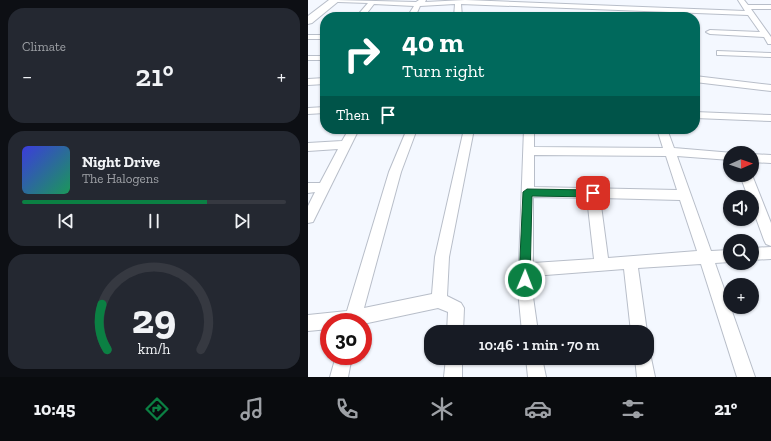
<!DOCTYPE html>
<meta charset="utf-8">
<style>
:root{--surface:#171b24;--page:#242831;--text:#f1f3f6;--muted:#9ea1a6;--line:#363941;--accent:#0b8043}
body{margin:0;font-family:"Zilla Slab",serif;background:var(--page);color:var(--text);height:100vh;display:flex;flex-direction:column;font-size:15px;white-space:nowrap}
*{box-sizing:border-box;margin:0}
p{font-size:13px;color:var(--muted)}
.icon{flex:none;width:22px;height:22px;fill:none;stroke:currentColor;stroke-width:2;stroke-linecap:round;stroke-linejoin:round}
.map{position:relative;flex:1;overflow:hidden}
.drawer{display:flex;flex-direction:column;gap:8px;padding:8px;background:#0d0f14;width:308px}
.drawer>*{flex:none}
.banner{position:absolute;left:12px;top:12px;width:380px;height:122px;border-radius:16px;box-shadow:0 1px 3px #0004;background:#00695c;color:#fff;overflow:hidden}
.needle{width:26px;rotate:88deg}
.buttons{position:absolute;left:415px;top:146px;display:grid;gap:8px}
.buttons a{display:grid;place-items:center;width:36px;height:36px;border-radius:50%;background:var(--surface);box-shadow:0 1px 3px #0004;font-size:20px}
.speed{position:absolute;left:12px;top:313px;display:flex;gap:8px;font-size:20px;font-weight:700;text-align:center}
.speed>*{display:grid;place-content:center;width:52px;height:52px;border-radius:50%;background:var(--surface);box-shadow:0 1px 3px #0004;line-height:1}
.speed .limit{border:6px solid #d22;background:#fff;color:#111}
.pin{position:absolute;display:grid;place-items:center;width:34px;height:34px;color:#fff;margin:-17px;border-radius:8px;box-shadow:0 2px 6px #0006}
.me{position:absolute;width:44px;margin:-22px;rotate:1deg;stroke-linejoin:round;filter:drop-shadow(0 0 3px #0008)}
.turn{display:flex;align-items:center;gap:14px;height:84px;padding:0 16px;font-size:18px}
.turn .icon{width:52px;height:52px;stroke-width:2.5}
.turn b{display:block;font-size:28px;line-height:34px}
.then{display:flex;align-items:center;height:38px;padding:0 16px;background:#0003;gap:8px;font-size:15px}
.big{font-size:30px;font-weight:600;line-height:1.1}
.drawer .tile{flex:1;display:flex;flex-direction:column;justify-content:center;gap:6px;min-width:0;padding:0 14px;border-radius:16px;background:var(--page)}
.drawer .dial{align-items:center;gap:0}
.dial svg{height:104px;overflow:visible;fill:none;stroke:var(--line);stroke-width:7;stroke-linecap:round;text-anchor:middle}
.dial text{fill:var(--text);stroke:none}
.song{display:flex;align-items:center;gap:12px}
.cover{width:48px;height:48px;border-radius:6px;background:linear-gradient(135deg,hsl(240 70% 55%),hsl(150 70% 35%))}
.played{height:4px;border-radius:2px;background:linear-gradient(90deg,var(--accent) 70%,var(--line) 70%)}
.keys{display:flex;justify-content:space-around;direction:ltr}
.heat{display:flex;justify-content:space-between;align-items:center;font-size:22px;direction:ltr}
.trip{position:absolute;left:116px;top:325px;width:230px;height:40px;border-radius:16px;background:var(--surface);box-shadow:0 1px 3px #0004;font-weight:600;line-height:40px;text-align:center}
.menu{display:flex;height:64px;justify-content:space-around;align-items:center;background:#090b0e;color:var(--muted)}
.menu .icon{width:28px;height:28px}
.menu .active{color:var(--accent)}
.menu b{font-size:18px;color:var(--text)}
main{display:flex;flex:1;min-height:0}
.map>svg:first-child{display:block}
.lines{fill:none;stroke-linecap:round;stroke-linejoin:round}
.street-casing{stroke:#b8bec9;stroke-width:2}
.secondary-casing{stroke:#b8bec9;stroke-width:2}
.street{fill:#fff;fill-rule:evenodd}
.secondary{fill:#fff;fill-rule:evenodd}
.route{fill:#0b8043;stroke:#07532c}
</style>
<main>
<section class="drawer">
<div class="tile"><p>Climate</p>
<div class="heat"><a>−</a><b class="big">21°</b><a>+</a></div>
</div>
<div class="tile">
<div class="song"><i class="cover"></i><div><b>Night Drive</b><p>The Halogens</p></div></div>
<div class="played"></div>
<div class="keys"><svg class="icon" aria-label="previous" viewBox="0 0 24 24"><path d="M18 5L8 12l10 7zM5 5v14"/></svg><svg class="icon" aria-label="pause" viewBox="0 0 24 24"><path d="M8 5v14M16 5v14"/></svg><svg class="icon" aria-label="next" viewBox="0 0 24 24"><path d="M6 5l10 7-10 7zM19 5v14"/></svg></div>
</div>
<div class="tile dial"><svg viewBox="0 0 100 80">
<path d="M14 69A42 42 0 1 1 86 69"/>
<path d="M14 69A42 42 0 0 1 10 34" stroke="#0b8043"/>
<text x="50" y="56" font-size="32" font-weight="700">29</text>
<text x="50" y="72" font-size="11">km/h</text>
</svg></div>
</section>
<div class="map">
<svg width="463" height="377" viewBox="0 0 463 377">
<rect width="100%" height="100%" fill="#f4f8ff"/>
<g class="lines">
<g class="street-casing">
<g id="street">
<path d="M27 0 108 2 111 0H118L117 2 157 0 437 11 430 0H436L440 5H463V9H443L463 37V44H460L456 37 402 34 398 32 402 30 452 32 440 15 153 4 154 17H146L147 4 112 6 107 17H99L106 6 66 4 56 17H48L60 3 30 2Z"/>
<rect x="0" y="35" width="17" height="4"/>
<path d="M409 51 463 53V57L412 55H409Z"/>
<rect x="0" y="56" width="17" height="4"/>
<path d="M387 76 463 85V91L387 82Z"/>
<path d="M17 78V84L0 85V79Z"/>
<path d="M17 107V113L0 114V108Z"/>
<path d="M387 112 463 115V121L387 118Z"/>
<path d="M41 129H51L5 222 0 223V206L7 192 0 193V183H12L30 149 0 151V143L34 141Z"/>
<path d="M99 129H109L93 172 56 308 124 294 127 257 156 129H166L141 257 139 296 153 303 156 308 155 332H139L140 312 130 308 55 324V322H21V329L0 331V315L39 311 81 172Z"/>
<path d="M216 129H226V147L355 148 349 129H359L366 148 425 153H422V160L369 156 403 251 422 250V262L407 263 447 377H429L393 264 330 268 339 332H323L316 269 225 276 224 290 230 332H214L210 290ZM226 155 358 156 369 190 226 187ZM225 197 279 198 286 259 225 263ZM292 198 372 200 389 251 300 258Z"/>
<path d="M444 154 463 155V163L444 162Z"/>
<path d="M432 175H444L463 223V246L458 244 456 240 444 207V197H440Z"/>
<path d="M463 247V259L444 260V248Z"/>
<path d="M339 351 343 358 347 377H329L327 358H339Z"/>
<path d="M28 356H44L40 377H22Z"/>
<path d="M138 358H154V377H136Z"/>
<path d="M218 358H234L238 377H220Z"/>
</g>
</g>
<g class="secondary-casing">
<path id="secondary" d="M21 0H32L4 23 0 24V16Z"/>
</g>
<use href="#street" class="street"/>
<use href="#secondary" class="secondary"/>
</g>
<path class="route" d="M219 189 285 190 289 193 285 197 224 196 222 280 221 283 217 285 213 283 211 280 215 192Z"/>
</svg>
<div class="buttons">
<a><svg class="needle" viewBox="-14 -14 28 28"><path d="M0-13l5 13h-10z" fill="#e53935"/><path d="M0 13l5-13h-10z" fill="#9ea1a6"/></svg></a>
<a><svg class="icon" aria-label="sound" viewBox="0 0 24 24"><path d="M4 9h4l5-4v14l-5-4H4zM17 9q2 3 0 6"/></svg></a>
<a><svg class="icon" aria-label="search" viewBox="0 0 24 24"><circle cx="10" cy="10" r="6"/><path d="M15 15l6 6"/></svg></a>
<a>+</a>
</div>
<div class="speed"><div class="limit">30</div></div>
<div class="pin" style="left:285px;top:193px;background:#d93025"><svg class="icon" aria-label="arrive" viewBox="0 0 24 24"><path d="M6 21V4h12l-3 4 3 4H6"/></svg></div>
<svg class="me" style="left:217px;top:280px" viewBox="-20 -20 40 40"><circle r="17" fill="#0b8043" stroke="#fff" stroke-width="3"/><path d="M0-11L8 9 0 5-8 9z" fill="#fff"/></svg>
<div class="trip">10:46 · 1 min · 70 m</div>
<div class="banner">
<div class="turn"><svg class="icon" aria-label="right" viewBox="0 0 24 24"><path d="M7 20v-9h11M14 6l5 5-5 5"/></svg><div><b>40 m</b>Turn right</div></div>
<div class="then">Then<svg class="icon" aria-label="arrive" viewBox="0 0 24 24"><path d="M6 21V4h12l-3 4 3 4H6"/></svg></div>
</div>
</div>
</main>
<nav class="menu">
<b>10:45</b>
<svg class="icon active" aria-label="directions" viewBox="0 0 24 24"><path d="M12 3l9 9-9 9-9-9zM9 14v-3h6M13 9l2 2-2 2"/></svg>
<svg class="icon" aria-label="music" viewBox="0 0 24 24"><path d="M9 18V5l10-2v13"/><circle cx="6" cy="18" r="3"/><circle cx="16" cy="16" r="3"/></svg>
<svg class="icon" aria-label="phone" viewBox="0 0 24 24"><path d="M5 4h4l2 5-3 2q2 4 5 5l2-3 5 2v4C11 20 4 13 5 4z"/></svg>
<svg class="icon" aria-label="climate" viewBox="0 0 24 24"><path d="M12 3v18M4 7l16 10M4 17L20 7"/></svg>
<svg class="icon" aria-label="car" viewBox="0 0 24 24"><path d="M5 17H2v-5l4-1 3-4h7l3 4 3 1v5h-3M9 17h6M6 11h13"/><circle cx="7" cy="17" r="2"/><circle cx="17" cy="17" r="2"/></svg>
<svg class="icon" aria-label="filters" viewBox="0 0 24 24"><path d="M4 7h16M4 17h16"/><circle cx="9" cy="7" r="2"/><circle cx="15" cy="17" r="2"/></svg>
<b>21°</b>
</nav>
